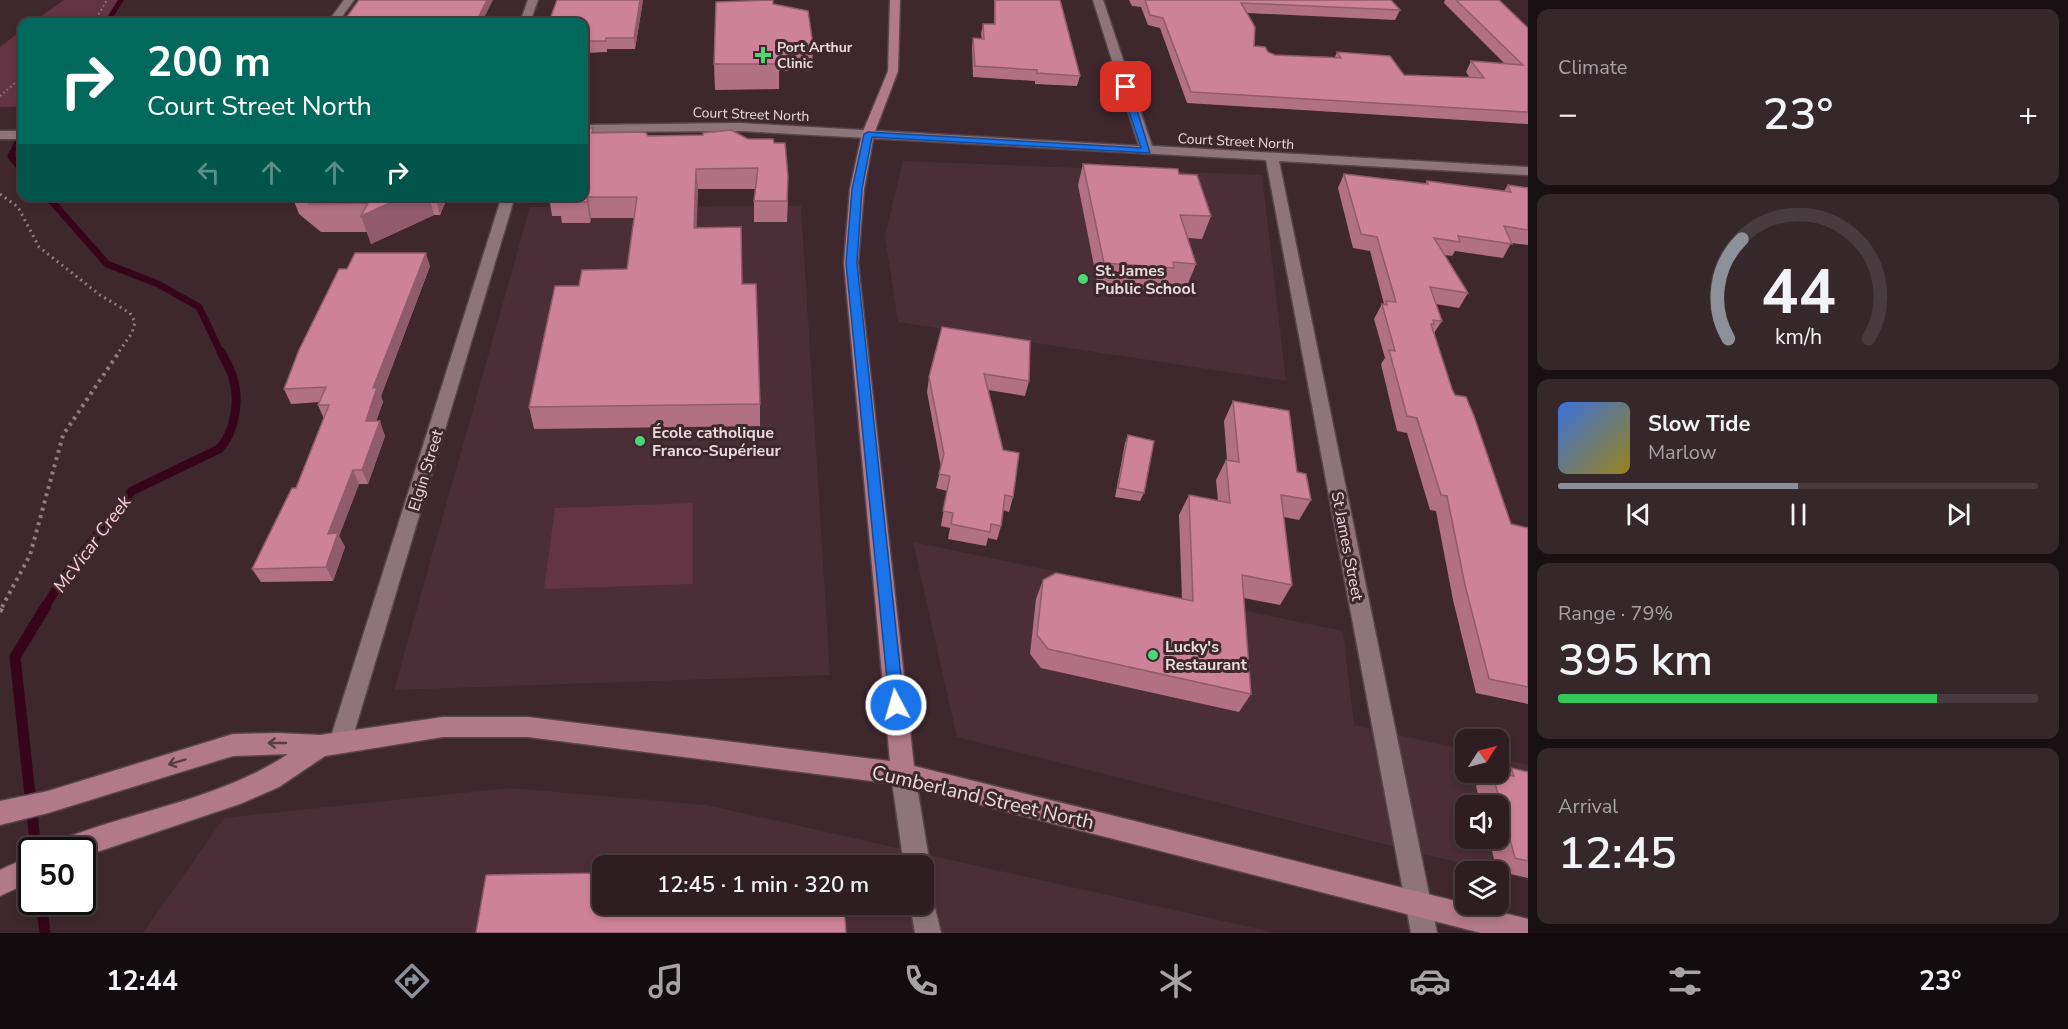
<!DOCTYPE html>
<meta charset="utf-8">
<style>
:root{--surface:#2e1e22;--page:#36272a;--text:#f1f3f6;--muted:#a7a2a5;--line:#493c40;--accent:#8c9099}
body{margin:0;font-family:"Nunito Sans",sans-serif;background:var(--page);color:var(--text);height:100vh;display:flex;flex-direction:column;font-size:22px;white-space:nowrap}
*{box-sizing:border-box;margin:0}
p{font-size:20px;color:var(--muted)}
.icon{flex:none;width:33px;height:33px;fill:none;stroke:currentColor;stroke-width:2;stroke-linecap:round;stroke-linejoin:round}
.map{position:relative;flex:1;overflow:hidden}
.sheet{display:flex;flex-direction:column;gap:9px;padding:9px;background:#191013;width:540px}
.sheet>*{flex:none}
.hud{position:absolute;left:18px;top:18px;width:570px;height:183px;border-radius:12px;box-shadow:0 3px 9px #0003,0 0 0 2px var(--line);background:#00695c;color:#fff;overflow:hidden}
.needle{width:39px;rotate:54deg}
.fabs{position:absolute;left:1455px;top:729px;display:grid;gap:12px}
.fabs a{display:grid;place-items:center;width:54px;height:54px;border-radius:12px;background:var(--surface);box-shadow:0 3px 9px #0003,0 0 0 2px var(--line);font-size:30px}
.speed{position:absolute;left:18px;top:837px;display:flex;gap:12px;font-size:30px;font-weight:700;text-align:center}
.speed>*{display:grid;place-content:center;width:78px;height:78px;border-radius:50%;background:var(--surface);box-shadow:0 3px 9px #0003,0 0 0 2px var(--line);line-height:1}
.speed .limit{border:3px solid #111;border-radius:9px;background:#fff;color:#111}
.pin{position:absolute;display:grid;place-items:center;width:51px;height:51px;color:#fff;margin:-26px;border-radius:12px;box-shadow:0 3px 9px #0006}
.me{position:absolute;width:66px;margin:-33px;rotate:354deg;stroke-linejoin:round;filter:drop-shadow(0 0 4px #0008)}
.turn{display:flex;align-items:center;gap:21px;height:126px;padding:0 30px;font-size:27px}
.turn .icon{width:78px;height:78px;stroke-width:2.5}
.turn b{display:block;font-size:42px;line-height:51px}
.lanes{display:flex;align-items:center;height:57px;padding:0 30px;background:#0003;justify-content:center;gap:30px;direction:ltr}
.lanes .off{opacity:.35}
.big{font-size:45px;font-weight:600;line-height:1.1}
.sheet .widget{flex:1;display:flex;flex-direction:column;justify-content:center;gap:9px;min-width:0;padding:0 21px;border-radius:12px;background:var(--page)}
.sheet .dial{align-items:center;gap:0}
.dial svg{height:156px;overflow:visible;fill:none;stroke:var(--line);stroke-width:7;stroke-linecap:round;text-anchor:middle}
.dial text{fill:var(--text);stroke:none}
.song{display:flex;align-items:center;gap:18px}
.cover{width:72px;height:72px;border-radius:9px;background:linear-gradient(135deg,hsl(220 70% 55%),hsl(50 70% 35%))}
.played{height:6px;border-radius:3px;background:linear-gradient(90deg,var(--accent) 50%,var(--line) 50%)}
.keys{display:flex;justify-content:space-around;direction:ltr}
.heat{display:flex;justify-content:space-between;align-items:center;font-size:33px;direction:ltr}
.charge{height:9px;border-radius:4px;background:linear-gradient(90deg,#34c759 79%,var(--line) 0)}
.trip{position:absolute;left:592px;top:855px;width:342px;height:60px;border-radius:12px;background:var(--surface);box-shadow:0 3px 9px #0003,0 0 0 2px var(--line);font-weight:600;line-height:60px;text-align:center}
.menu{display:flex;height:96px;justify-content:space-around;align-items:center;background:#120c0e;color:var(--muted)}
.menu .icon{width:42px;height:42px}
.menu .selected{color:var(--accent)}
.menu b{font-size:27px;color:var(--text)}
main{display:flex;flex:1;min-height:0}
.map>svg:first-child{display:block}
.built{fill:#4b2e37;fill-rule:evenodd}
.green{fill:#633443}
.lines{fill:none;stroke-linecap:round;stroke-linejoin:round}
.stream-far3{stroke:#36051a;stroke-width:5}
.stream-far2{stroke:#36051a;stroke-width:7}
.stream-far1{stroke:#36051a;stroke-width:9}
.stream{stroke:#36051a;stroke-width:11}
.minor-casing{stroke:#57454b;stroke-width:3}
.major-casing{stroke:#57454b;stroke-width:3}
.path-far3{stroke:#8f7b81;stroke-width:2;stroke-dasharray:1.5 3;stroke-linecap:butt}
.path-far2{stroke:#8f7b81;stroke-width:3;stroke-dasharray:2 4;stroke-linecap:butt}
.path-far1{stroke:#8f7b81;stroke-width:4;stroke-dasharray:3 4.5;stroke-linecap:butt}
.path{stroke:#8f7b81;stroke-width:4.5;stroke-dasharray:4 6;stroke-linecap:butt}
.minor{fill:#90747c;fill-rule:evenodd}
.major{fill:#b1798a;fill-rule:evenodd}
.wall{fill:#b17084}
.shaded-wall{fill:#905b6c}
.building{fill:#ce829a;stroke:#905b6c;stroke-width:1.5}
.oneway{stroke:#5b3c45}
.route{fill:#1a73e8;stroke:#114b97;stroke-width:1.5}
.poi-dot{fill:#4dd676;stroke:#3e282e;stroke-width:2}
.labels{text-anchor:middle;stroke-width:6;stroke-linejoin:round;paint-order:stroke}
.far-poi-label{font-size:14px;font-weight:bold;fill:#eadadf;stroke:#3e282e;text-anchor:start}
.far-street-label{font-size:14px;fill:#eadadf;stroke:#3e282e}
.poi-label{font-size:16px;font-weight:bold;fill:#eadadf;stroke:#3e282e;text-anchor:start}
.street-label{font-size:16px;fill:#eadadf;stroke:#3e282e}
.water-label{font-size:18px;font-style:italic;fill:#fed2de;stroke:#3e282e}
.near-street-label{font-size:20px;fill:#eadadf;stroke:#3e282e}
</style>
<main>
<div class="map">
<svg width="1528" height="933" viewBox="0 0 1528 933">
<rect width="100%" height="100%" fill="#3e282e"/>
<g class="built">
<path d="M903 161 1262 175 1286 381 898 322 885 236Z"/>
<path d="M801 206 830 675 394 690 530 207Z"/>
<path d="M913 542 1343 631 1354 725 1465 750 1466 772H1498L1499 758 1528 765V880L957 737ZM1466 806H1498V838H1466Z"/>
<path d="M509 788 706 805 1276 933H143L224 818ZM603 866H924V904H603Z"/>
</g>
<g class="green">
<path d="M64 0H121L109 22H33Z"/>
<path d="M22 30V107H0V47Z"/>
<path d="M693 503V584L544 589 555 508Z"/>
</g>
<g class="lines">
<g class="stream-far3">
<path d="M107 22 121 0"/>
<path d="M11 155 22 131"/>
</g>
<g class="stream-far2">
<path d="M12 154 11 156 22 170"/>
<path d="M47 196 107 264 158 284 199 307 221 353"/>
</g>
<path class="stream-far1" d="M45 607 63 578 132 491 219 449C235 433 240 400 233 378 231 369 225 360 221 352"/>
<g class="stream">
<path d="M36 850 15 657 46 606"/>
<path d="M41 902 45 933"/>
</g>
<g class="minor-casing">
<g id="minor">
<path d="M344 0H354L338 22H328Z"/>
<path d="M528 0H538L530 22H520Z"/>
<path d="M1093 0H1103L1152 146 1528 167V175L1279 161 1437 933H1411L1266 160 740 131 584 132V125L740 123 1139 146Z"/>
<rect x="0" y="131" width="22" height="8"/>
<path d="M502 196H515L351 743 348 750 340 753 332 750 329 743Z"/>
<path d="M903 763 911 766 915 774 930 866 924 876V866H904L891 774 895 766Z"/>
<path d="M924 892 932 895 941 933H915L910 904H924Z"/>
</g>
</g>
<g class="major-casing">
<g id="major">
<path d="M890 0H900L898 71 874 134 864 189 858 263 914 766 1528 919V933H1481L903 785 528 737H443L325 756 279 787 240 804 82 857V850H55L58 841C134 810 219 800 288 754L233 756 48 813 0 825V801L48 791 233 734 278 733 320 735 443 717H528L890 761 844 263 850 189 862 134 888 71Z"/>
<path d="M32 855V881L0 896V870Z"/>
</g>
</g>
<g class="path-far3">
<path d="M94 22 107 0"/>
<path d="M0 96 22 77"/>
</g>
<path class="path-far2" d="M0 194 18 207 39 247 100 295 130 313 135 322 132 333 118 353"/>
<path class="path-far1" d="M2 607 30 555 63 435 119 352"/>
<path class="path" d="M0 612 3 606"/>
<use href="#minor" class="minor"/>
<use href="#major" class="major"/>
</g>
<g class="wall">
<path d="M643 0 635 49H607V52L584 53V22Z"/>
<path d="M994 0H1060L1080 76 1077 86 1035 84V81L973 77 972 48 973 38 982 39 981 34 983 24H994Z"/>
<path d="M1129 0H1391L1400 10 1395 20 1247 13 1254 46 1275 55 1335 57 1337 52 1404 75 1470 78 1466 72 1471 61 1505 64 1444 3 1445 0H1499L1528 28V124L1187 103 1160 28 1148 25 1141 7 1132 6Z"/>
<path d="M773 4 813 45 812 71H779V89L715 90 714 64Z"/>
<path d="M593 128V133L748 139 774 143 788 198 787 222H754V201L756 189H698L696 228 742 284 760 404V426L534 429 529 407 579 286 627 269 634 218H591L590 223H562L561 216H552L549 196H584Z"/>
<path d="M1083 164 1179 174 1211 216 1202 239 1188 238 1196 264 1187 286 1168 285 1166 291 1098 286 1078 185Z"/>
<path d="M1344 174 1425 184 1427 181 1504 191 1508 185 1528 188V245L1511 243 1503 258 1455 251 1452 256 1445 255 1468 293 1459 308 1436 304 1442 321 1434 333 1452 389 1511 524 1528 528V704L1476 693 1453 600 1436 511 1430 510 1407 433 1397 431 1381 364 1385 358 1374 319 1382 304 1384 305V304L1370 251 1353 248 1338 188Z"/>
<path d="M292 196H448L440 215H434L371 244 367 232H321L299 214Z"/>
<path d="M430 266 381 396 383 402 376 421 385 436 368 484H359L339 536 345 547 333 581 261 582 252 569 296 488 324 419 318 405 320 402 291 404 284 389Z"/>
<path d="M942 327 1029 381 1025 396 988 390 1013 497 1009 512 1003 510 1001 526 997 540 988 538 986 546 948 539 950 528 941 526 947 491 936 488 941 467 927 392 929 377Z"/>
<path d="M1233 401 1297 472 1311 500 1299 520 1284 517 1292 585 1280 605 1244 598 1251 694 1239 712 1041 668 1030 654 1036 599 1043 580 1182 599 1179 515 1189 495 1218 501 1216 480 1226 460H1227L1224 421Z"/>
<path d="M1128 435 1144 493 1140 501 1115 497 1125 443Z"/>
<path d="M1511 768 1528 772V878L1497 871 1489 838H1498V806H1481L1476 786 1491 772 1503 774Z"/>
</g>
<g class="shaded-wall">
<path d="M487 0H493L482 22H476Z"/>
<path d="M640 0H643L635 49 634 38Z"/>
<path d="M696 169 698 189 696 249 694 228Z"/>
<path d="M405 196H429L434 215 371 244 361 216Z"/>
<path d="M435 196H448L440 215Z"/>
<path d="M588 197 591 218 590 223 587 202Z"/>
<path d="M426 253 430 266 381 396 383 402 371 436 366 421 373 388Z"/>
<path d="M380 421 385 436 368 484 362 470Z"/>
<path d="M353 470 359 484 339 536 345 547 333 581 326 567 328 534Z"/>
</g>
<g class="building">
<path d="M359 0H487L476 22H343Z"/>
<path d="M557 0H640L634 38H606V41H584V22H549Z"/>
<path d="M773 0V4L808 11 813 45H778L779 64H714L716 2Z"/>
<path d="M995 0H1060L1080 76 1037 73V70L975 66 973 38 984 39 983 24H995Z"/>
<path d="M1145 0H1391L1400 10 1241 3 1255 27 1254 46 1265 47 1268 52 1275 55 1341 58 1337 52 1390 56 1404 75 1484 78 1471 61 1523 65 1456 0H1499L1528 28V112L1191 92 1163 18 1150 15Z"/>
<path d="M584 128H593L592 133 645 132 648 136 703 135V133L731 130 748 139H773L774 143H785L788 177 787 201H754L758 168 696 169 694 228 741 227 742 284H756L760 404 529 407 555 286H579L582 270 627 269 637 197H588L587 202H559L560 196H584Z"/>
<path d="M1083 164 1178 169 1179 174 1197 175 1211 216 1180 215 1196 264 1173 262 1174 268 1104 263Z"/>
<path d="M1344 174 1428 184 1427 181 1511 192 1508 185 1528 188V230L1504 226 1512 244 1458 236 1460 242 1434 238 1468 293 1430 287 1442 321 1433 320 1434 324H1431L1452 389 1455 395 1466 397 1474 416 1511 524 1528 528V687L1489 679 1465 585 1447 496 1441 495 1417 418 1407 416 1389 350 1395 351 1382 304 1387 305 1386 301 1396 302 1377 237 1361 234Z"/>
<path d="M301 196H405L361 216 368 203 310 204Z"/>
<path d="M355 253H426L373 388 377 387 366 421H380L362 470H353L328 534 338 533 326 567 252 569 292 488H296L329 405H318L326 387 284 389 299 350 339 269H347Z"/>
<path d="M942 327 1030 341 1029 381 984 374 1003 450 1019 453 1013 497 1005 495 1001 526 991 524 990 532 951 524 953 513 943 511 950 476 939 474 944 454 929 377Z"/>
<path d="M1233 401 1289 411 1297 472 1306 474 1311 500 1281 495 1292 585 1242 575 1251 694 1048 649 1037 635 1043 580 1056 573 1193 601 1189 495 1230 503 1226 460 1239 462Z"/>
<path d="M1128 435 1154 441 1144 493 1118 488Z"/>
<path d="M1511 768 1528 772V861L1515 858 1492 772 1514 776Z"/>
<path d="M603 873V904H844L846 933H476L486 875Z"/>
</g>
<defs><path id="oneway-shaft" d="M-6 0H5M1.5-3L5.5 0L1.5 3" fill="none" stroke-width="1.6" stroke-linecap="round" stroke-linejoin="round" transform="scale(1.5)"/></defs>
<g class="oneway">
<use href="#oneway-shaft" transform="translate(277 743) rotate(-180)"/>
<use href="#oneway-shaft" transform="translate(177 762) rotate(163)"/>
</g>
<path class="route" d="M1126 84 1130 87 1150 153 872 137 862 189 857 263 904 705 902 710 896 712 890 710 846 263 852 189 864 134 868 132 1141 148 1121 87Z"/>
<g class="poi-dot">
<path d="M760 46h6v6h6v6h-6v6h-6v-6h-6v-6h6z"/>
<circle cx="1083" cy="279" r="6"/>
<circle cx="640" cy="441" r="6"/>
<circle cx="1153" cy="655" r="6"/>
</g>
<g class="labels">
<g class="far-poi-label">
<text x="777" y="52">Port Arthur<tspan x="777" dy="16">Clinic</tspan></text>
</g>
<g class="far-street-label">
<text transform="translate(751 114) rotate(2)" y="5">Court Street North</text>
<text transform="translate(1236 141) rotate(3)" y="5">Court Street North</text>
</g>
<g class="poi-label">
<text x="1095" y="276">St. James<tspan x="1095" dy="18">Public School</tspan></text>
<text x="652" y="438">École catholique<tspan x="652" dy="18">Franco-Supérieur</tspan></text>
<text x="1165" y="652">Lucky's<tspan x="1165" dy="18">Restaurant</tspan></text>
</g>
<g class="street-label">
<text transform="translate(425 470) rotate(-73)" y="6">Elgin Street</text>
<text transform="translate(1348 546) rotate(79)" y="6">St James Street</text>
</g>
<g class="water-label">
<text transform="translate(92 544) rotate(-53)" y="6">McVicar Creek</text>
</g>
<g class="near-street-label">
<text transform="translate(983 797) rotate(13)" y="7">Cumberland Street North</text>
</g>
</g>
</svg>
<div class="fabs">
<a><svg class="needle" viewBox="-14 -14 28 28"><path d="M0-13l5 13h-10z" fill="#e53935"/><path d="M0 13l5-13h-10z" fill="#a7a2a5"/></svg></a>
<a><svg class="icon" aria-label="sound" viewBox="0 0 24 24"><path d="M4 9h4l5-4v14l-5-4H4zM17 9q2 3 0 6"/></svg></a>
<a><svg class="icon" aria-label="layers" viewBox="0 0 24 24"><path d="M12 4l9 5-9 5-9-5zM3 14l9 5 9-5"/></svg></a>
</div>
<div class="speed"><div class="limit">50</div></div>
<div class="pin" style="left:1126px;top:87px;background:#d93025"><svg class="icon" aria-label="arrive" viewBox="0 0 24 24"><path d="M6 21V4h12l-3 4 3 4H6"/></svg></div>
<svg class="me" style="left:896px;top:705px" viewBox="-20 -20 40 40"><circle r="17" fill="#1a73e8" stroke="#fff" stroke-width="3"/><path d="M0-11L8 9 0 5-8 9z" fill="#fff"/></svg>
<div class="trip">12:45 · 1 min · 320 m</div>
<div class="hud">
<div class="turn"><svg class="icon" aria-label="right" viewBox="0 0 24 24"><path d="M7 20v-9h11M14 6l5 5-5 5"/></svg><div><b>200 m</b>Court Street North</div></div>
<div class="lanes"><svg class="icon off" aria-label="left" viewBox="0 0 24 24"><path d="M17 20v-9H6M10 6l-5 5 5 5"/></svg><svg class="icon off" aria-label="ahead" viewBox="0 0 24 24"><path d="M12 20V5M6 11l6-6 6 6"/></svg><svg class="icon off" aria-label="ahead" viewBox="0 0 24 24"><path d="M12 20V5M6 11l6-6 6 6"/></svg><svg class="icon" aria-label="right" viewBox="0 0 24 24"><path d="M7 20v-9h11M14 6l5 5-5 5"/></svg></div>
</div>
</div>
<section class="sheet">
<div class="widget"><p>Climate</p>
<div class="heat"><a>−</a><b class="big">23°</b><a>+</a></div>
</div>
<div class="widget dial"><svg viewBox="0 0 100 80">
<path d="M14 69A42 42 0 1 1 86 69"/>
<path d="M14 69A42 42 0 0 1 21 18" stroke="#8c9099"/>
<text x="50" y="56" font-size="32" font-weight="700">44</text>
<text x="50" y="72" font-size="11">km/h</text>
</svg></div>
<div class="widget">
<div class="song"><i class="cover"></i><div><b>Slow Tide</b><p>Marlow</p></div></div>
<div class="played"></div>
<div class="keys"><svg class="icon" aria-label="previous" viewBox="0 0 24 24"><path d="M18 5L8 12l10 7zM5 5v14"/></svg><svg class="icon" aria-label="pause" viewBox="0 0 24 24"><path d="M8 5v14M16 5v14"/></svg><svg class="icon" aria-label="next" viewBox="0 0 24 24"><path d="M6 5l10 7-10 7zM19 5v14"/></svg></div>
</div>
<div class="widget"><p>Range · 79%</p><b class="big">395 km</b><div class="charge"></div></div>
<div class="widget"><p>Arrival</p><b class="big">12:45</b></div>
</section>
</main>
<nav class="menu">
<b>12:44</b>
<svg class="icon selected" aria-label="directions" viewBox="0 0 24 24"><path d="M12 3l9 9-9 9-9-9zM9 14v-3h6M13 9l2 2-2 2"/></svg>
<svg class="icon" aria-label="music" viewBox="0 0 24 24"><path d="M9 18V5l10-2v13"/><circle cx="6" cy="18" r="3"/><circle cx="16" cy="16" r="3"/></svg>
<svg class="icon" aria-label="phone" viewBox="0 0 24 24"><path d="M5 4h4l2 5-3 2q2 4 5 5l2-3 5 2v4C11 20 4 13 5 4z"/></svg>
<svg class="icon" aria-label="climate" viewBox="0 0 24 24"><path d="M12 3v18M4 7l16 10M4 17L20 7"/></svg>
<svg class="icon" aria-label="car" viewBox="0 0 24 24"><path d="M5 17H2v-5l4-1 3-4h7l3 4 3 1v5h-3M9 17h6M6 11h13"/><circle cx="7" cy="17" r="2"/><circle cx="17" cy="17" r="2"/></svg>
<svg class="icon" aria-label="filters" viewBox="0 0 24 24"><path d="M4 7h16M4 17h16"/><circle cx="9" cy="7" r="2"/><circle cx="15" cy="17" r="2"/></svg>
<b>23°</b>
</nav>
